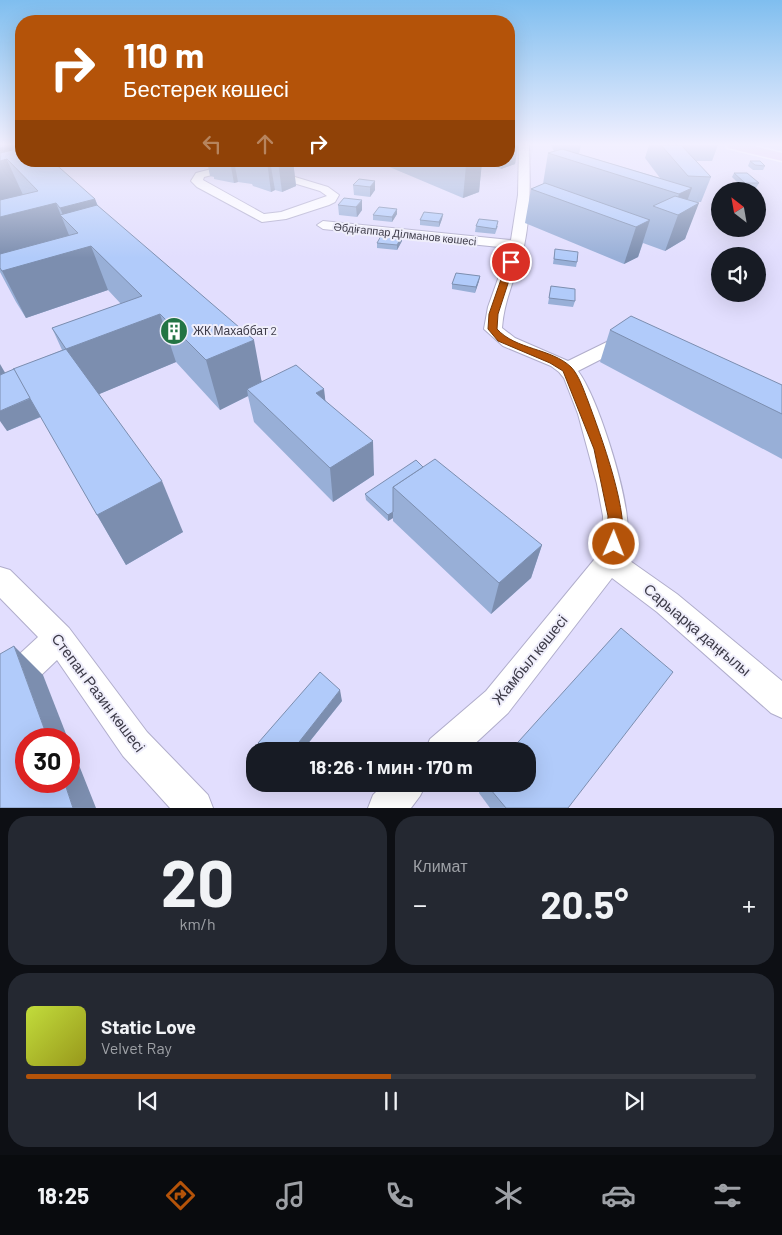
<!DOCTYPE html>
<html lang="ru">
<meta charset="utf-8">
<style>
:root{--surface:#171b24;--page:#242831;--text:#f1f3f6;--muted:#9ea1a6;--line:#363941;--accent:#b45309}
body{margin:0;font-family:Barlow,sans-serif;background:var(--page);color:var(--text);height:100vh;display:flex;flex-direction:column;font-size:19px;white-space:nowrap}
*{box-sizing:border-box;margin:0}
p{font-size:16px;color:var(--muted)}
.icon{flex:none;width:28px;height:28px;fill:none;stroke:currentColor;stroke-width:2;stroke-linecap:round;stroke-linejoin:round}
.map{position:relative;height:808px;overflow:hidden}
.sheet{display:flex;flex-direction:column;gap:8px;padding:8px;background:#0d0f14;flex:1}
.sheet>*{flex:none}
.hud{position:absolute;left:15px;top:15px;width:500px;height:152px;border-radius:20px;box-shadow:0 5px 20px #0002;background:#b45309;color:#fff;overflow:hidden}
.needle{width:32px;rotate:329deg}
.tools{position:absolute;left:711px;top:182px;display:grid;gap:10px}
.tools a{display:grid;place-items:center;width:55px;height:55px;border-radius:50%;background:var(--surface);box-shadow:0 5px 20px #0002;font-size:25px}
.speed{position:absolute;left:15px;top:728px;display:flex;gap:10px;font-size:25px;font-weight:700;text-align:center}
.speed>*{display:grid;place-content:center;width:65px;height:65px;border-radius:50%;background:var(--surface);box-shadow:0 5px 20px #0002;line-height:1}
.speed .limit{border:8px solid #d22;background:#fff;color:#111}
.pin{position:absolute;display:grid;place-items:center;width:42px;height:42px;color:#fff;margin:-21px;border:2px solid #fff;border-radius:50%;box-shadow:0 1px 5px #0007}
.me{position:absolute;width:55px;margin:-28px;rotate:1deg;stroke-linejoin:round;filter:drop-shadow(0 0 4px #0008)}
.turn{display:flex;align-items:center;gap:18px;height:105px;padding:0 25px;font-size:22px}
.turn .icon{width:65px;height:65px;stroke-width:2.5}
.turn b{display:block;font-size:35px;line-height:42px}
.lanes{display:flex;align-items:center;height:48px;padding:0 25px;background:#0003;justify-content:center;gap:25px;direction:ltr}
.lanes .off{opacity:.35}
.big{font-size:38px;font-weight:700;line-height:1.1}
.sheet .card{flex:1;display:flex;flex-direction:column;justify-content:center;gap:8px;min-width:0;padding:0 18px;border-radius:20px;background:var(--page)}
.sheet .dial{align-items:center;gap:0}
.dial b{font-size:65px;line-height:1}
.song{display:flex;align-items:center;gap:15px}
.cover{width:60px;height:60px;border-radius:8px;background:linear-gradient(135deg,hsl(70 70% 55%),hsl(60 70% 35%))}
.played{height:5px;border-radius:2px;background:linear-gradient(90deg,var(--accent) 50%,var(--line) 50%)}
.keys{display:flex;justify-content:space-around;direction:ltr}
.heat{display:flex;justify-content:space-between;align-items:center;font-size:28px;direction:ltr}
.sheet .tiles{flex:1;display:grid;gap:8px;grid-template-columns:1fr 1fr}
.card:last-child{grid-column:span 2}
.trip{position:absolute;left:246px;top:742px;width:290px;height:50px;border-radius:20px;background:var(--surface);box-shadow:0 5px 20px #0002;font-weight:700;line-height:50px;text-align:center}
.tab-bar{display:flex;height:80px;justify-content:space-around;align-items:center;background:#090b0e;color:var(--muted)}
.tab-bar .icon{width:35px;height:35px}
.tab-bar .on{color:var(--accent)}
.tab-bar b{font-size:22px;color:var(--text)}
.map>svg:first-child{display:block}
.lines{fill:none;stroke-linecap:round;stroke-linejoin:round}
.minor-casing{stroke:#b0adcb;stroke-width:2}
.major-casing{stroke:#fff;stroke-width:3}
.minor{fill:#fff;fill-rule:evenodd}
.major{fill:#e9cef3;fill-rule:evenodd}
.wall{fill:#98afd7}
.shaded-wall{fill:#7c8eaf}
.building{fill:#b1cbfa;stroke:#7c8eaf}
.route{fill:#b45309;stroke:#753606}
.labels{text-anchor:middle;stroke-width:4;stroke-linejoin:round;paint-order:stroke}
.far-street-label{font-size:11px;fill:#3d3b48;stroke:#efeefb}
.poi-label{font-size:12px;fill:#3d3b48;stroke:#efeefb;text-anchor:start}
.near-street-label{font-size:15px;fill:#3d3b48;stroke:#efeefb}
</style>
<div class="map">
<svg width="782" height="808" viewBox="0 0 782 808">
<rect width="100%" height="100%" fill="#e2defe"/>
<g class="lines">
<g class="minor-casing">
<g id="minor">
<path d="M519 145H529C530 179 531 213 524 246 517 274 504 299 502 328L515 338 568 361 615 338 621 337 627 338 630 342 627 346 578 371C598 398 624 484 627 518 629 531 627 544 623 556L677 594 782 681V718L771 713 657 612 612 578 508 713 467 751H425L430 739 486 691 598 555 602 539 603 516 597 484 578 414 564 378 559 372 551 366 503 346 484 329 488 307 509 248 323 229 317 225 323 221 511 240 518 195Z"/>
<path d="M55 161H75L74 163 0 180V174Z"/>
<path d="M235 163 239 164 240 166 239 168 204 177 203 180 264 214 281 212 327 196 320 191 267 175 266 173 267 171H275L328 187 339 195 335 202 329 205 286 219 262 222 197 187 191 181 196 173Z"/>
<path d="M0 567 10 570 69 628 147 732 208 795 213 808H170L123 756 57 660 11 704 0 709V672L38 637 0 598Z"/>
<path d="M384 784H426L420 796 411 808H368L373 795Z"/>
</g>
</g>
<g class="major-casing">
<path id="major" d="M726 145H750L782 153V161L728 148Z"/>
</g>
<use href="#minor" class="minor"/>
<use href="#major" class="major"/>
</g>
<g class="wall">
<path d="M0 145 95 199 98 206 262 381 325 400 374 475 333 502 254 422 248 396 220 410 176 362 99 394 183 532 126 565 41 417 7 431 5 373 62 350 52 328 121 304 108 290 26 318 16 302 0 272Z"/>
<path d="M509 145H518L515 164 501 169 482 162 479 192 463 198 380 163V161H509Z"/>
<path d="M551 145H581L579 154 660 178 645 158 649 145H718L712 161H696L711 177 701 202H695L685 239 665 251 643 243 638 257 624 264 525 223 531 189 543 184 548 153 554 151Z"/>
<path d="M207 161H293L296 186 282 192 275 190 271 192 253 186 252 184 238 182 234 183 214 179V177L210 176Z"/>
<path d="M750 161 765 166 763 170H753L748 166Z"/>
<path d="M734 173 759 183 756 188H743L732 177Z"/>
<path d="M375 181V190L370 197 354 195 353 185Z"/>
<path d="M344 198 362 210 357 217 339 215 338 205Z"/>
<path d="M397 209V214L392 222 373 220V215Z"/>
<path d="M443 214 442 219 439 227 420 225V220Z"/>
<path d="M476 226H498L495 234 475 232Z"/>
<path d="M402 241 397 250 377 248V243Z"/>
<path d="M555 249 577 262 576 267 553 264Z"/>
<path d="M480 276 479 281 475 293 452 289V284Z"/>
<path d="M551 286 575 301 573 307 548 304Z"/>
<path d="M610 330 782 385V459L600 362Z"/>
<path d="M423 467 542 545 531 578 491 614 393 521V518L388 521 366 500 365 494Z"/>
<path d="M342 701 302 751H262L258 743Z"/>
<path d="M482 784H528L568 808H490L479 793Z"/>
</g>
<g class="shaded-wall">
<path d="M0 145H21V154L7 160 24 197 0 202Z"/>
<path d="M509 145H518L515 164 501 169 502 161H509Z"/>
<path d="M230 161H234L238 182 234 183Z"/>
<path d="M267 161H270L275 190 271 192Z"/>
<path d="M278 161H293L296 186 282 192Z"/>
<path d="M335 161H344L335 164Z"/>
<path d="M477 161H482L479 192 463 198 466 165Z"/>
<path d="M375 181V190L370 197V187Z"/>
<path d="M692 188 683 212 699 203 685 239 665 251 678 215 673 213 679 194Z"/>
<path d="M95 199 110 240 91 246 108 290 26 318 2 271 78 233 65 220 60 208Z"/>
<path d="M362 200V210L357 217 356 207Z"/>
<path d="M56 203 73 245 0 266V217Z"/>
<path d="M397 209V214L392 222V217Z"/>
<path d="M443 214 442 219 439 227V222Z"/>
<path d="M650 220 638 257 624 264 636 227Z"/>
<path d="M402 236V241L397 250V245Z"/>
<path d="M480 276 479 281 475 293 476 287Z"/>
<path d="M160 314 176 362 90 398 66 349Z"/>
<path d="M254 340 263 389H247L248 396 220 410 206 360Z"/>
<path d="M0 364 7 376 0 382Z"/>
<path d="M71 382 80 400 7 431 0 421V411Z"/>
<path d="M324 389 328 422 316 393Z"/>
<path d="M373 441 374 475 333 502 330 468Z"/>
<path d="M162 481 183 532 126 565 97 515Z"/>
<path d="M393 512V518L388 521V515Z"/>
<path d="M542 545 531 578 491 614 499 583Z"/>
<path d="M14 646 43 675 68 739H48Z"/>
<path d="M340 690 342 701 302 751H292Z"/>
<path d="M69 740 96 808H73L64 781H69Z"/>
</g>
<g class="building">
<path d="M0 145H8L9 146 0 148Z"/>
<path d="M661 145H681L711 177 688 176Z"/>
<path d="M21 148V161H52L95 199 60 208 56 203 0 217V200L38 191 7 159 0 161V153Z"/>
<path d="M562 149 692 188 679 194 548 153Z"/>
<path d="M456 161H477L466 165Z"/>
<path d="M750 161H760L765 166 755 165Z"/>
<path d="M734 173H747L759 183H745Z"/>
<path d="M359 179 375 181 370 187 353 185Z"/>
<path d="M545 183 650 220 636 227 531 189Z"/>
<path d="M675 196 699 203 678 215 653 206Z"/>
<path d="M344 198 362 200 356 207 338 205Z"/>
<path d="M97 205 254 340 206 360 160 314 66 349 52 328 142 296 91 246 2 271 0 268V254L78 233 60 215Z"/>
<path d="M379 207 397 209 392 217 373 215Z"/>
<path d="M424 212 443 214 439 222 420 220Z"/>
<path d="M479 219 498 221 496 229 476 226Z"/>
<path d="M382 234 402 236 397 245 377 243Z"/>
<path d="M555 249 578 252 577 262 554 259Z"/>
<path d="M456 273 480 276 476 287 452 284Z"/>
<path d="M551 286 575 289V301L549 298Z"/>
<path d="M631 316 782 385V414L610 330Z"/>
<path d="M66 349 162 481 97 515 13 369Z"/>
<path d="M296 365 324 389 316 393 373 441 330 468 247 389Z"/>
<path d="M14 369 30 398 0 411V375Z"/>
<path d="M435 459 542 545 499 583 393 487Z"/>
<path d="M416 460 423 467 393 487V512L388 515 365 494Z"/>
<path d="M621 628 673 672 568 808H506L486 784H528V751H510Z"/>
<path d="M14 646 48 739H26V781H64L73 808H0V654Z"/>
<path d="M320 672 340 690 292 751H266L258 743Z"/>
</g>
<linearGradient id="sky" x2="0" y2="1"><stop stop-color="#7fbeef"/><stop offset="0.56" stop-color="#f2f0ff"/><stop offset="1" stop-color="#f2f0ff" stop-opacity="0"/></linearGradient>
<rect width="782" height="258" fill="url(#sky)"/>
<path class="route" d="M511 260 515 262 498 314 497 329C516 350 551 348 571 367 579 375 584 391 588 401 599 431 633 520 620 548L614 550 609 548 607 544 608 516 594 449 563 371 550 363 498 341 488 329 489 314 507 262Z"/>
<defs>
<g id="building-disc" transform="scale(1.4375)"><circle r="9.5" fill="#237444" stroke="#efeefb"/><path d="M-4-6H4V6H1V3H-1V6H-4ZM-2.5-4.3h1.7v1.8h-1.7ZM.8-4.3h1.7v1.8H.8ZM-2.5-1h1.7V.8h-1.7ZM.8-1h1.7V.8H.8Z" fill="#fff"/></g>
</defs>
<g fill-rule="evenodd">
<use href="#building-disc" x="174" y="331"/>
</g>
<g class="labels">
<g class="far-street-label">
<text transform="translate(405 234) rotate(6)" y="4">Әбдіғаппар Ділманов көшесі</text>
</g>
<g class="poi-label">
<text x="193" y="335">ЖК Махаббат 2</text>
</g>
<g class="near-street-label">
<text transform="translate(697 630) rotate(40)" y="5">Сарыарқа даңғылы</text>
<text transform="translate(530 660) rotate(-51)" y="5">Жамбыл көшесі</text>
<text transform="translate(98 693) rotate(53)" y="5">Степан Разин көшесі</text>
</g>
</g>
</svg>
<div class="tools">
<a><svg class="needle" viewBox="-14 -14 28 28"><path d="M0-13l5 13h-10z" fill="#e53935"/><path d="M0 13l5-13h-10z" fill="#9ea1a6"/></svg></a>
<a><svg class="icon" aria-label="sound" viewBox="0 0 24 24"><path d="M4 9h4l5-4v14l-5-4H4zM17 9q2 3 0 6"/></svg></a>
</div>
<div class="speed"><div class="limit">30</div></div>
<div class="pin" style="left:511px;top:262px;background:#d93025"><svg class="icon" aria-label="arrive" viewBox="0 0 24 24"><path d="M6 21V4h12l-3 4 3 4H6"/></svg></div>
<svg class="me" style="left:614px;top:544px" viewBox="-20 -20 40 40"><circle r="17" fill="#b45309" stroke="#fff" stroke-width="3"/><path d="M0-11L8 9 0 5-8 9z" fill="#fff"/></svg>
<div class="trip">18:26 · 1 мин · 170 m</div>
<div class="hud">
<div class="turn"><svg class="icon" aria-label="right" viewBox="0 0 24 24"><path d="M7 20v-9h11M14 6l5 5-5 5"/></svg><div><b>110 m</b>Бестерек көшесі</div></div>
<div class="lanes"><svg class="icon off" aria-label="left" viewBox="0 0 24 24"><path d="M17 20v-9H6M10 6l-5 5 5 5"/></svg><svg class="icon off" aria-label="ahead" viewBox="0 0 24 24"><path d="M12 20V5M6 11l6-6 6 6"/></svg><svg class="icon" aria-label="right" viewBox="0 0 24 24"><path d="M7 20v-9h11M14 6l5 5-5 5"/></svg></div>
</div>
</div>
<section class="sheet">
<div class="tiles">
<div class="card dial"><b>20</b><p>km/h</p></div>
<div class="card"><p>Климат</p>
<div class="heat"><a>−</a><b class="big">20.5°</b><a>+</a></div>
</div>
<div class="card">
<div class="song"><i class="cover"></i><div><b>Static Love</b><p>Velvet Ray</p></div></div>
<div class="played"></div>
<div class="keys"><svg class="icon" aria-label="previous" viewBox="0 0 24 24"><path d="M18 5L8 12l10 7zM5 5v14"/></svg><svg class="icon" aria-label="pause" viewBox="0 0 24 24"><path d="M8 5v14M16 5v14"/></svg><svg class="icon" aria-label="next" viewBox="0 0 24 24"><path d="M6 5l10 7-10 7zM19 5v14"/></svg></div>
</div>
</div>
</section>
<nav class="tab-bar">
<b>18:25</b>
<svg class="icon on" aria-label="directions" viewBox="0 0 24 24"><path d="M12 3l9 9-9 9-9-9zM9 14v-3h6M13 9l2 2-2 2"/></svg>
<svg class="icon" aria-label="music" viewBox="0 0 24 24"><path d="M9 18V5l10-2v13"/><circle cx="6" cy="18" r="3"/><circle cx="16" cy="16" r="3"/></svg>
<svg class="icon" aria-label="phone" viewBox="0 0 24 24"><path d="M5 4h4l2 5-3 2q2 4 5 5l2-3 5 2v4C11 20 4 13 5 4z"/></svg>
<svg class="icon" aria-label="climate" viewBox="0 0 24 24"><path d="M12 3v18M4 7l16 10M4 17L20 7"/></svg>
<svg class="icon" aria-label="car" viewBox="0 0 24 24"><path d="M5 17H2v-5l4-1 3-4h7l3 4 3 1v5h-3M9 17h6M6 11h13"/><circle cx="7" cy="17" r="2"/><circle cx="17" cy="17" r="2"/></svg>
<svg class="icon" aria-label="filters" viewBox="0 0 24 24"><path d="M4 7h16M4 17h16"/><circle cx="9" cy="7" r="2"/><circle cx="15" cy="17" r="2"/></svg>
</nav>
